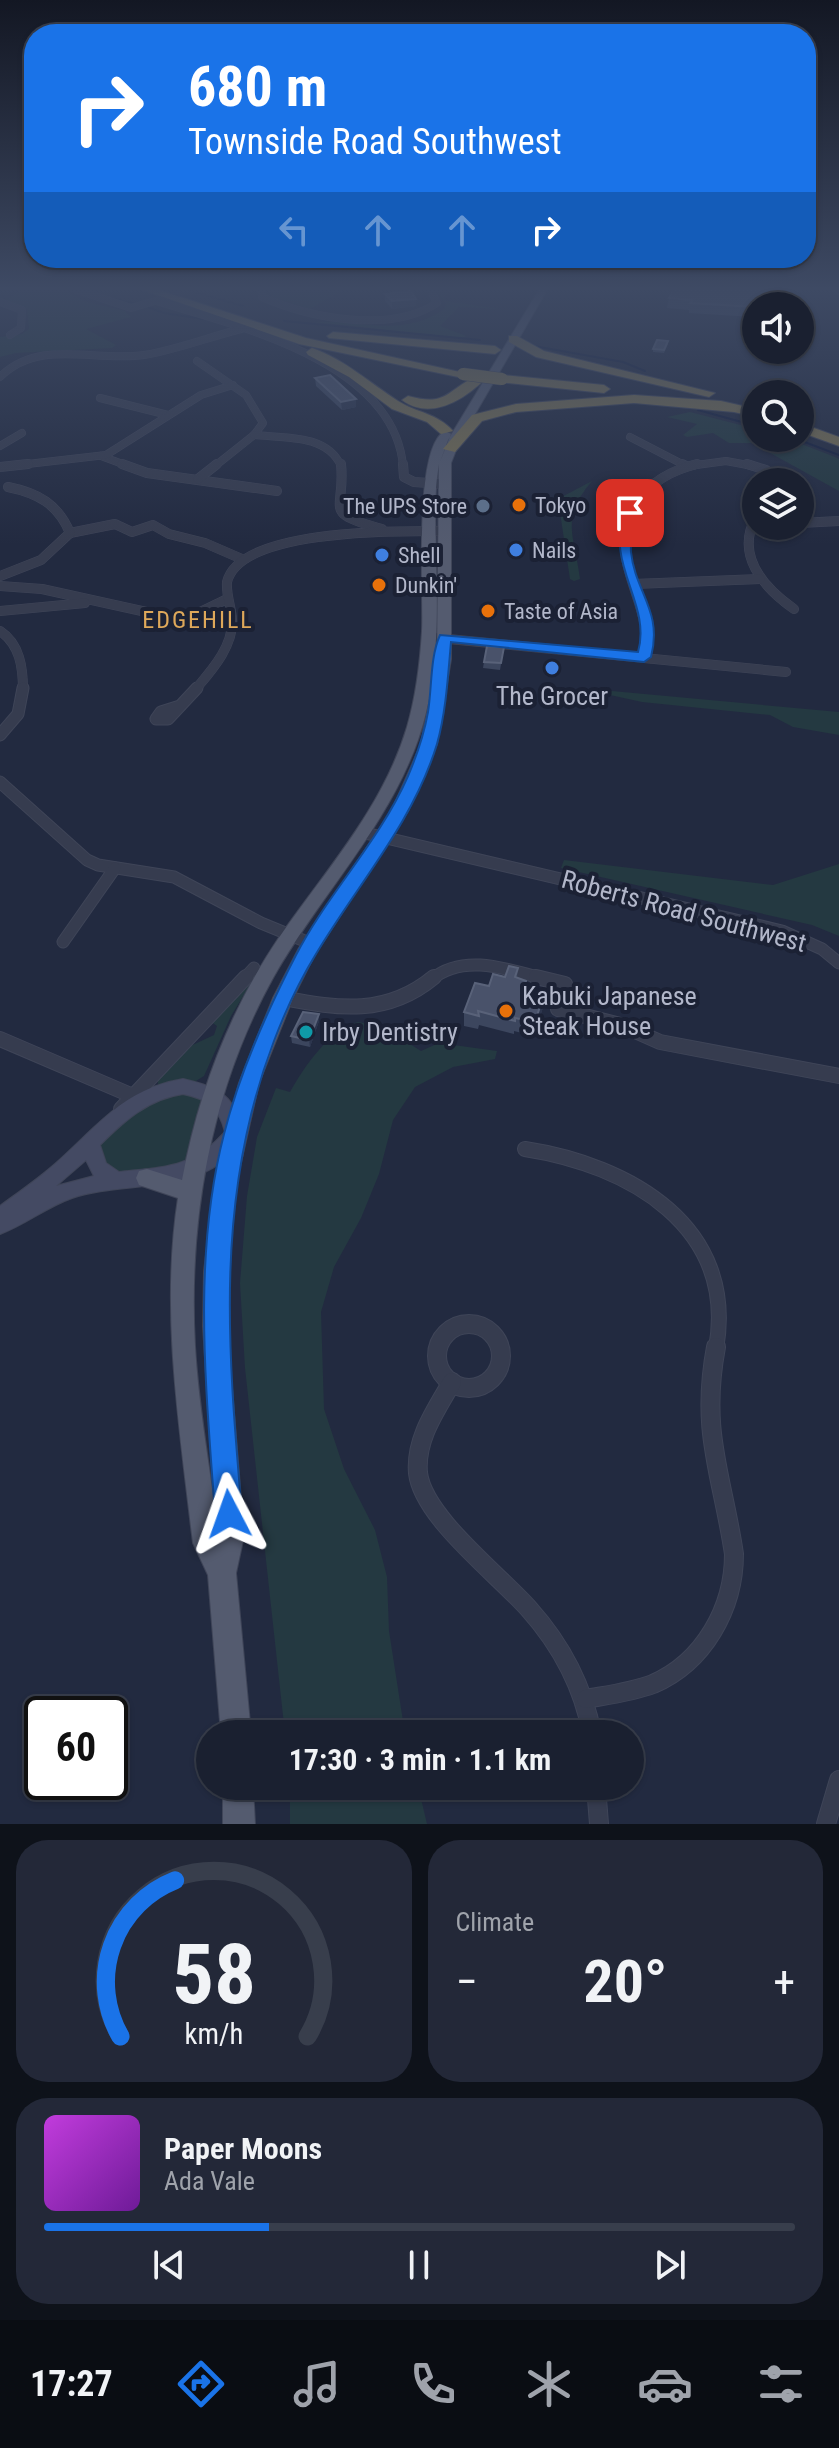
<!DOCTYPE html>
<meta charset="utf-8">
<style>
:root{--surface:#1a2030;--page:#232838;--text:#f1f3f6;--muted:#9fa3ab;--line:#383e4c;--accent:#1a73e8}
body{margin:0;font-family:"Roboto Condensed",sans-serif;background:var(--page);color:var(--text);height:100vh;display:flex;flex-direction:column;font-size:30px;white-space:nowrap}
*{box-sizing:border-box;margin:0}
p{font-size:26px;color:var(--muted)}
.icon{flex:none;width:44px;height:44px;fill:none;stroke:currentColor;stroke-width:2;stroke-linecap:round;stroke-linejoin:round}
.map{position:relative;height:1824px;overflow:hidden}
.drawer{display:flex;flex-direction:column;gap:16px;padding:16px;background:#0e121a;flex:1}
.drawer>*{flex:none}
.top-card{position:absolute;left:24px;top:24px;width:792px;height:244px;border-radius:32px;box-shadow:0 2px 6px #0004,0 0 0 2px var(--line);background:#1a73e8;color:#fff;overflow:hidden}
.controls{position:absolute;left:742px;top:292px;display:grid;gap:16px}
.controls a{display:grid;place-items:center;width:72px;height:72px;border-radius:50%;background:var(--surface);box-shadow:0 2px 6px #0004,0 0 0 2px var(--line);font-size:40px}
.speed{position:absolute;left:24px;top:1696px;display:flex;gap:16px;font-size:40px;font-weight:700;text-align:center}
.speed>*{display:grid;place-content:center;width:104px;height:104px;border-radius:50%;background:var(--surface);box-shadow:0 2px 6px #0004,0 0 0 2px var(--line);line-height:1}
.speed .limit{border:4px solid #111;border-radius:12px;background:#fff;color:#111}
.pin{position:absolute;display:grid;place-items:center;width:68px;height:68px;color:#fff;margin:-34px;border-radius:16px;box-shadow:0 4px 12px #0006}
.me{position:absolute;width:88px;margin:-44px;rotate:356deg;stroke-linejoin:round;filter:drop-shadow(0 0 6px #0008)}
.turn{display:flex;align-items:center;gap:28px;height:168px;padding:0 32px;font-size:36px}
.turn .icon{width:104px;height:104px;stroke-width:2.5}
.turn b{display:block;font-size:56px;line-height:68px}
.lanes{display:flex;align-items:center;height:76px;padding:0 32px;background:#0003;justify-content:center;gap:40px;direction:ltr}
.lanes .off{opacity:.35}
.big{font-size:60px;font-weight:700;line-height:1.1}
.drawer .widget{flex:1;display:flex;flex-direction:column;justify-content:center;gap:12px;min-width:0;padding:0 28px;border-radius:32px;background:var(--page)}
.drawer .dial{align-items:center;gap:0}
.dial svg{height:208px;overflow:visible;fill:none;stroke:var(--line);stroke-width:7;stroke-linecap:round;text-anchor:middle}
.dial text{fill:var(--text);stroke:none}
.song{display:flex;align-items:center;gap:24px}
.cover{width:96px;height:96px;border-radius:12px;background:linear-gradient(135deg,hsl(290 70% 55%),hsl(280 70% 35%))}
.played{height:8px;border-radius:4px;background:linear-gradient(90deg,var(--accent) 30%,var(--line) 30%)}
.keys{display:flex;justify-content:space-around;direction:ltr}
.heat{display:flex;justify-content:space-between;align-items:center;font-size:44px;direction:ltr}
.drawer .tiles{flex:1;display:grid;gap:16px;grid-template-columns:1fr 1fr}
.widget:last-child{grid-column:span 2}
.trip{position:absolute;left:196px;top:1720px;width:448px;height:80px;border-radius:40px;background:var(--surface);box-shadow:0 2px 6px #0004,0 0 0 2px var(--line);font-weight:700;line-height:80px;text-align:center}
.dock{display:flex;height:128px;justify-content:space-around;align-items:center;background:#0a0d13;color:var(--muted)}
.dock .icon{width:56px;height:56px}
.dock .selected{color:var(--accent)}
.dock b{font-size:36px;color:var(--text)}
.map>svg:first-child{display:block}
.green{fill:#243941}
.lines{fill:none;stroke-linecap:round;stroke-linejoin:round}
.stream{stroke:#141f3e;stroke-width:2}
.street-far4-casing{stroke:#3f4558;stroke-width:8}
.street-far3-casing{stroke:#3f4558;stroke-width:10}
.street-far2-casing{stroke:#3f4558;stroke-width:13}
.street-far1-casing{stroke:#3f4558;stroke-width:16}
.street-casing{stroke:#3f4558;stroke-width:20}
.secondary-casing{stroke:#3f4558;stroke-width:2}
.primary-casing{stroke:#3f4558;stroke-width:2}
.highway-casing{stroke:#3e4457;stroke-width:2}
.street-far4{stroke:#363c4f;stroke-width:7}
.street-far3{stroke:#363c4f;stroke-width:9}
.street-far2{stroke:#363c4f;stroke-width:11}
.street-far1{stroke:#363c4f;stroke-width:14}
.street{stroke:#363c4f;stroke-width:18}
.secondary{fill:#444a63;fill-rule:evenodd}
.primary{fill:#545b6f;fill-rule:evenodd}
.highway{fill:#766e52;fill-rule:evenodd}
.rail-casing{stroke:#585f77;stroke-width:4}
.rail{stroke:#1b2134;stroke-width:2;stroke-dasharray:5;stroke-linecap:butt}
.highway-bridge-casing{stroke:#3e4457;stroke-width:13;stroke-linecap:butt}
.highway-bridge{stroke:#766e52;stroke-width:12}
.wall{fill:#3c465e}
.shaded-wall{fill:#2c354d}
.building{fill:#49526a;stroke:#596279;stroke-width:2}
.route{fill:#1a73e8;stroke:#114b97;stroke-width:2}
.food-dot{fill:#e8710a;stroke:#1b2134;stroke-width:3}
.service-dot{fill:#5c6f8a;stroke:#1b2134;stroke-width:3}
.shop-dot{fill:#3f7fe0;stroke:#1b2134;stroke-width:3}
.culture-dot{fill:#0f9aa8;stroke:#1b2134;stroke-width:3}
.labels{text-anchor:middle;stroke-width:8;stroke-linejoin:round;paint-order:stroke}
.far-poi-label{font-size:22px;fill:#b2b7ca;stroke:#1b2134;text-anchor:start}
.far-neighbourhood-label{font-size:24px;letter-spacing:2px;fill:#dea85a;stroke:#1b2134}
.poi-label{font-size:26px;fill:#b2b7ca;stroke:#1b2134;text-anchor:start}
.street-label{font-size:26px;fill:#b2b7ca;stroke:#1b2134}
</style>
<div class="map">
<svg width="839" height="1824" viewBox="0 0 839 1824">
<rect width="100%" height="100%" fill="#222a40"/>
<g class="green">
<path d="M20 290H66L84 301 125 311 131 317 86 329 116 345 112 348 16 353 0 357V337L22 334 29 329 27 309 5 301Z"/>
<path d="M270 290H334L341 291 310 309 272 297Z"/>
<path d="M437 290H454L443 297 446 301 500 309 459 307 440 326 466 336 462 338 315 322C360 320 404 338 444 309L446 304Z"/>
<path d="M690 412 756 429V438H786L835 457 839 459V491L752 443H729L713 433 687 437 683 435 697 424 667 417Z"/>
<path d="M592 481C560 519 574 533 580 579L574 581 570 579 558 499Z"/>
<path d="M601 690 839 712V735L793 727 770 715 642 702 601 693Z"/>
<path d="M564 860 773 885 839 864V936L812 925 561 868Z"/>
<path d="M259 970 231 1016 204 1076 191 1084 158 1086V1077L184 1049 214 1035 217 1026 210 1021Z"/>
<path d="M358 1022 381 1026 421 1051 439 1043 497 1051 495 1059 453 1067 415 1087 393 1120 379 1174 361 1218 334 1267 321 1312 324 1409 344 1469 375 1530 387 1577 389 1631 405 1734H285L245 1368 240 1283 247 1196 257 1137 276 1088 290 1092C304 1067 329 1030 358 1022Z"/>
<path d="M175 1092 204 1096 187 1166 111 1172 98 1149 101 1144 140 1109Z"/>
<path d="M290 1786H418L427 1824H290Z"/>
</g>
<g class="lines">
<g class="stream">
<path d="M188 290 243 306"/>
<path d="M114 299 137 304"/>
<path d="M145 306 164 313 203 319"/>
<path d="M284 321 480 340"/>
<path d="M534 346 623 362 645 371"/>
<path d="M698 410 756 426"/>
<path d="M794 438 839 455"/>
</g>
<g class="street-far4-casing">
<g id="street-far4">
<path d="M77 290 131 308 176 295"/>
<path d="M262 290V297C310 318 390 334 437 303L431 290"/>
<path d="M156 301C238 326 394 362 403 466"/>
<path d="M0 302 22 310 21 328 10 335"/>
<path d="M197 361 246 395 263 423 254 435 215 466"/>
<path d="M0 377C39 338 94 362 144 355 176 350 209 337 241 329"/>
<path d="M100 398 168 415"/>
<path d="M254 435C284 438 327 434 341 466"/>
<path d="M630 437 686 466"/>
<path d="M0 446 22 433"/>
<path d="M101 456 128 466"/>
<path d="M10 466 106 455 201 395 233 385"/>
<path d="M689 466 726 461 753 466"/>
</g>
</g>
<g class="street-far3-casing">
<g id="street-far3">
<path d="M122 464 147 473 277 491"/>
<path d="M341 464C346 511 320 512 382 529"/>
<path d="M403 464 404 477 414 482 443 484"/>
<path d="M682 464 686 466"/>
<path d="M747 464 766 470 782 482"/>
<path d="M0 467 28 464"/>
<path d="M198 479 217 464"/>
<path d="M756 517C735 555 763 587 794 609"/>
<path d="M800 523 839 521"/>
<path d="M70 533 115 524 132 532 153 525 169 534 205 543 242 559"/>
<path d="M0 576 41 560 70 533C58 504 38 493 8 487"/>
<path d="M634 584 760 579"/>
<path d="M0 586 42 589 169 617 196 614 227 599"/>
<path d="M0 611 85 603"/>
<path d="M0 631C20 644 23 668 23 690"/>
<path d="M428 637 786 672"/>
<path d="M644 657C651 623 636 600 628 567 614 514 647 476 697 464"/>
<path d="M195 690C211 671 234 646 232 619 231 606 226 595 227 582 240 528 401 531 445 531"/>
</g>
</g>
<g class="street-far2-casing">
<g id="street-far2">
<path d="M180 706 161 712 156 719H168L197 688"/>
<path d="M0 735 18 714 23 688"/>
<path d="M0 782 87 860 98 865 174 877 261 923 312 944"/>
<path d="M365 833 782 931 822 949 839 963"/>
<path d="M63 942 115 868"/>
<path d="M244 979 254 968"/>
<path d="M432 979C464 953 507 969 544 979"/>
</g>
</g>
<g class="street-far1-casing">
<g id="street-far1">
<path d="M536 977 565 984 558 1009 624 1026 660 1042 839 1076"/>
<path d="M283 998C339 1009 387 1016 434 977"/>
<path d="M0 1039 133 1096"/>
<path d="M121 1109 246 977"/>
<path d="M525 1149C629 1165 738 1226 716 1349"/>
</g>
</g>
<g class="street-casing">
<g id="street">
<circle cx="469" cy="1356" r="32"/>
<path d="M452 1382C436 1410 415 1439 418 1473 423 1517 499 1575 529 1609 562 1646 583 1686 592 1734"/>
<path d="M586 1699C608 1695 632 1692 653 1684 704 1662 734 1608 734 1554 722 1474 700 1432 716 1347"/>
<path d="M596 1786 599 1824"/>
<path d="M826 1824 839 1780"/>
</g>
</g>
<g class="secondary-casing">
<path id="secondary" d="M183 1079C220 1087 235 1096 244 1134 213 1198 128 1179 72 1198 46 1207 25 1225 0 1234V1206C19 1192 38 1179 55 1164 97 1127 124 1088 183 1079ZM183 1094C207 1099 219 1107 225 1132 193 1168 164 1167 119 1172L106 1163 100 1145C124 1121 148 1099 183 1094ZM86 1160 94 1176 56 1186Z"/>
</g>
<g class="primary-casing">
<g id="primary">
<path d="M539 290H547L460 440 451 463V659L437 744 408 811 314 956 293 998 259 1083 237 1180 228 1271 227 1326 244 1536 236 1573 251 1734H221L208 1575 193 1543 191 1527C178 1417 161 1308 178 1198L139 1185 136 1178 139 1171 147 1169 182 1180C198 1094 229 1012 278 939 325 871 383 808 407 727 416 696 420 663 422 631 424 594 413 447 445 431L451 434 440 462 448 440ZM439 464 437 659 421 744 392 810 299 948 273 998 239 1083 215 1180 204 1271 203 1326 214 1503C207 1451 198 1399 195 1346 188 1219 211 1090 273 978 319 896 386 830 418 740 438 684 438 619 436 560 436 528 433 496 439 464Z"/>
<path d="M223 1786H253L255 1824H223Z"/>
</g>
</g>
<g class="highway-casing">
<g id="highway">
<path d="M143 290H159L306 338 469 374 463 378 299 344Z"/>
<path d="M333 332 495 346 501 350 495 354 329 338 327 336Z"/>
<path d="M509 336H517L544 351 715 393 709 397 536 357 509 342Z"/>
<path d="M312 348C344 359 370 383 398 401 417 413 437 413 453 431L441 434 427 422 392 409 349 377 308 355 306 352Z"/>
<path d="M502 375 604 385 610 389 604 393 498 382V376Z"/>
<path d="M477 376 483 380 481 383C460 402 429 420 402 400L408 396C448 407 446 390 477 376Z"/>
<path d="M634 395 721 401 756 409V417L734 412 634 403 516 412 482 421 455 452 443 449 472 415 516 404Z"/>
<path d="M800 423 839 437V446L800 432Z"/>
</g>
</g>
<use href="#street-far4" class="street-far4"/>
<use href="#street-far3" class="street-far3"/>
<use href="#street-far2" class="street-far2"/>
<use href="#street-far1" class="street-far1"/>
<use href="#street" class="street"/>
<use href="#secondary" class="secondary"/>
<use href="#primary" class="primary"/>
<use href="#highway" class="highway"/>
<g class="rail-casing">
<path id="rail" d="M836 290 839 293"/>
</g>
<use href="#rail" class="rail"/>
<g class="highway-bridge-casing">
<path id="highway-bridge" d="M463 374 502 379"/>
</g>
<use href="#highway-bridge" class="highway-bridge"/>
</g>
<g class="wall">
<path d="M673 290H768L763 306H756L753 317 689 313V310L667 308 669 298Z"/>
<path d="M385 294 416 306 392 309 385 301Z"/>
<path d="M668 344 664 353 653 352V349Z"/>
<path d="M772 350H799L798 353Z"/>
<path d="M315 378 356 399V407L342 410 316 386Z"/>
<path d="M504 647 500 670 483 668 484 662Z"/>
<path d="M518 968 517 978 526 981V986L545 991 544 1004 534 1036 514 1031V1034L479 1025 478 1029 464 1026V1012L489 986Z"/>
<path d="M319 1021 310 1047 292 1043 291 1036Z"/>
</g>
<g class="shaded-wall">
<path d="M416 299V306L392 309V301Z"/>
<path d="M356 399V407L342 410 341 402Z"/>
<path d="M545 991 544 1004 534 1036 535 1022Z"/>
<path d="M319 1014V1021L310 1047 309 1040Z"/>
</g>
<g class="building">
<path d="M673 290H767L764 298 758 297 755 307 690 303 692 300 669 298Z"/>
<path d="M411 291 416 299 392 301 385 294Z"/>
<path d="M800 323 807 324 800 342Z"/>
<path d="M657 340 668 341 664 350 653 349Z"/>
<path d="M330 375 356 399 341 402 315 378Z"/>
<path d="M487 646 504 647 501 663 484 662Z"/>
<path d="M509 966 518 968 515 977 526 981 525 986 545 991 535 1022 515 1018V1021L478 1011 479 1016 464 1012 475 983 489 986 493 974 505 977Z"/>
<path d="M303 1012 319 1014 309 1040 291 1036Z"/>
</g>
<linearGradient id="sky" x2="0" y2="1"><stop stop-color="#131723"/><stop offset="0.53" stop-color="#3e4a64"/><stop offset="1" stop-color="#3e4a64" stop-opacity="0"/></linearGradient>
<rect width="839" height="545" fill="url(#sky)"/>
<path class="route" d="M625 510 636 513C634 525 630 540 631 552 635 592 663 611 651 657L644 662 451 642C448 676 446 712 437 744 413 823 357 885 316 954 300 980 285 1012 274 1041 214 1198 228 1351 242 1514L238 1524 229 1528 219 1524 215 1514C206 1388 192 1258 224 1134 240 1071 266 1013 296 955 328 893 379 842 408 776 417 755 424 734 428 712 432 688 430 657 440 635L638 652C652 603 604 565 625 510Z"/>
<g class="food-dot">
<circle cx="519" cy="505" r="8"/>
<circle cx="379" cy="585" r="8"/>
<circle cx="488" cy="611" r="8"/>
<circle cx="506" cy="1011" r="8"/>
</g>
<circle class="service-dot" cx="483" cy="506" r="8"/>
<g class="shop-dot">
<circle cx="516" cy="550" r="8"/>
<circle cx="382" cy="555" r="8"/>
<circle cx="552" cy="668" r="8"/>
</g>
<circle class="culture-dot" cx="306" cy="1032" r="8"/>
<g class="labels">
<g class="far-poi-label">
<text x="535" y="513">Tokyo</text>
<text x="467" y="514" text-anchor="end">The UPS Store</text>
<text x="532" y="558">Nails</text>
<text x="398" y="563">Shell</text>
<text x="395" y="593">Dunkin'</text>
<text x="504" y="619">Taste of Asia</text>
</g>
<g class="far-neighbourhood-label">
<text x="198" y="628">EDGEHILL</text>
</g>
<g class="poi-label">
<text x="552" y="705" text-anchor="middle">The Grocer</text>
<text x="522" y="1005">Kabuki Japanese<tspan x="522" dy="30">Steak House</tspan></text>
<text x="322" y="1041">Irby Dentistry</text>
</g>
<g class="street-label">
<text transform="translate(684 911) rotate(15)" y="9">Roberts Road Southwest</text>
</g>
</g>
</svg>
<div class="controls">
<a><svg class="icon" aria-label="sound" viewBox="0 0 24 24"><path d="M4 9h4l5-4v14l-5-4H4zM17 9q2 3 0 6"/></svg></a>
<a><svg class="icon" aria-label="search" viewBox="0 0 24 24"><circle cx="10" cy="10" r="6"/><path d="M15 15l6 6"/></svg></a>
<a><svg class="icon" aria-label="layers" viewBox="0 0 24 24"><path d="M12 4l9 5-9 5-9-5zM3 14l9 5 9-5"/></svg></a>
</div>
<div class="speed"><div class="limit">60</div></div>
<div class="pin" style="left:630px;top:513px;background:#d93025"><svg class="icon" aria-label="arrive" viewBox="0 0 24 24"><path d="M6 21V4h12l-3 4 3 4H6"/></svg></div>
<svg class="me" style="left:229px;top:1514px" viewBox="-20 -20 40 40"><path d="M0-17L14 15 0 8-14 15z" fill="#1a73e8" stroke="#fff" stroke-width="4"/></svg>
<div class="trip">17:30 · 3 min · 1.1 km</div>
<div class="top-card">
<div class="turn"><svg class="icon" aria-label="right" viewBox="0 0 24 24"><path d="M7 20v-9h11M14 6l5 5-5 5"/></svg><div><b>680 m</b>Townside Road Southwest</div></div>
<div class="lanes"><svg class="icon off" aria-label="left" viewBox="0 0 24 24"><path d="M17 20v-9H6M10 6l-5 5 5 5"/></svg><svg class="icon off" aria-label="ahead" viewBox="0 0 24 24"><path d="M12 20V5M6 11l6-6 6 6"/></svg><svg class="icon off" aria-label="ahead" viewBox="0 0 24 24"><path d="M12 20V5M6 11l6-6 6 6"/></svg><svg class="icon" aria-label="right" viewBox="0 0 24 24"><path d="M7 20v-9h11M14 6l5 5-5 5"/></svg></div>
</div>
</div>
<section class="drawer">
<div class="tiles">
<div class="widget dial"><svg viewBox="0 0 100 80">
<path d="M14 69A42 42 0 1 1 86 69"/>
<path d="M14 69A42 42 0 0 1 35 9" stroke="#1a73e8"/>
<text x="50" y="56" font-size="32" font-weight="700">58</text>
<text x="50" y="72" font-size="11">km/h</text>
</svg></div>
<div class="widget"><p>Climate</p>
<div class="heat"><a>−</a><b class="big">20°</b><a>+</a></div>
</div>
<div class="widget">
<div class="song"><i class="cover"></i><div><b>Paper Moons</b><p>Ada Vale</p></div></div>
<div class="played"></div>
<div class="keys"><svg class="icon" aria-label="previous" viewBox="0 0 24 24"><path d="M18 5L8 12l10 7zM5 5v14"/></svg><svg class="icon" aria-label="pause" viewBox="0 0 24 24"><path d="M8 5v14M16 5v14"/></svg><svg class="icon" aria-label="next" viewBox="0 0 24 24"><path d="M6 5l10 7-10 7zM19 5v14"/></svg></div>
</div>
</div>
</section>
<nav class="dock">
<b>17:27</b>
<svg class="icon selected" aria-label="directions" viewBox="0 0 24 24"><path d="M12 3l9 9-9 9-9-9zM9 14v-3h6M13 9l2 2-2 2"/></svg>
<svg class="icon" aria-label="music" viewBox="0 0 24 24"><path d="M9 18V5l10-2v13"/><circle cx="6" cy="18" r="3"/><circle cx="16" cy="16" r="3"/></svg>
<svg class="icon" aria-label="phone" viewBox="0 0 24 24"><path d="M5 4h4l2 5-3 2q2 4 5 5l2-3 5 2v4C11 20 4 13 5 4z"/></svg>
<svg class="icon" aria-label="climate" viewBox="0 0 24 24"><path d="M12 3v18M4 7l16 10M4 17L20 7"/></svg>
<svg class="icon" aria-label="car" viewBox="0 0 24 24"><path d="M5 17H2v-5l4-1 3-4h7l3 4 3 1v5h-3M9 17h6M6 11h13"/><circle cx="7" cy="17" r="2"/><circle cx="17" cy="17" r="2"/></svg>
<svg class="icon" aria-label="filters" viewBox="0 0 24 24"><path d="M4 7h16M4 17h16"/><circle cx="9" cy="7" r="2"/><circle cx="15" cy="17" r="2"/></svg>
</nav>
